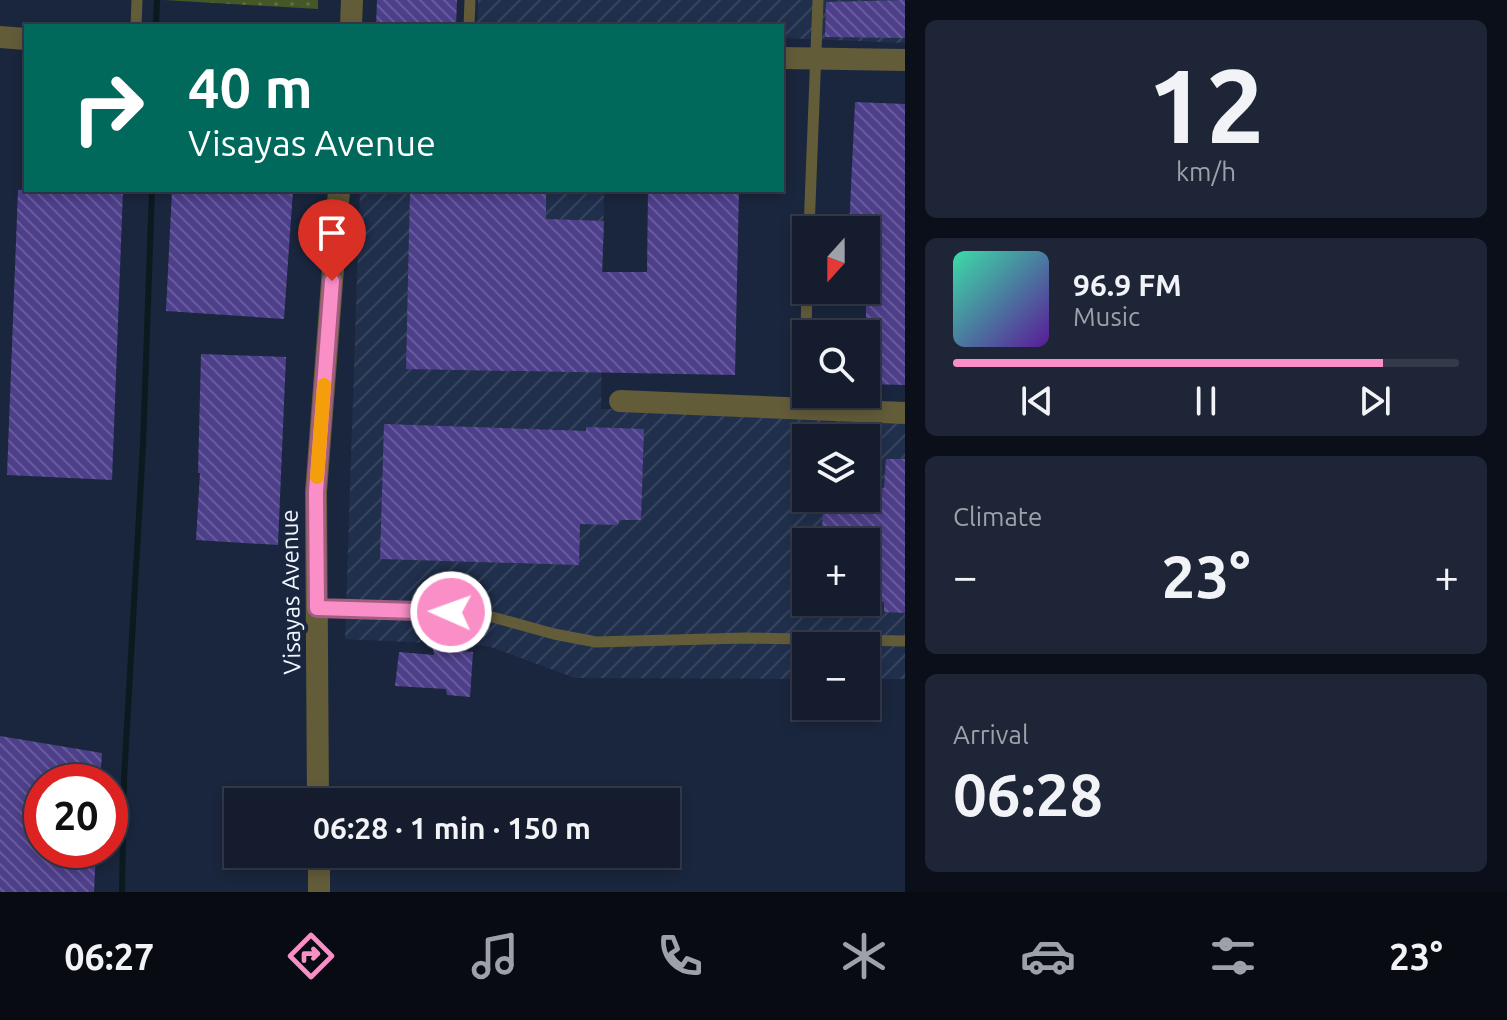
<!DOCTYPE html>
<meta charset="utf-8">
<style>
:root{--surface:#141c2e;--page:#1d2536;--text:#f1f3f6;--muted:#9da1aa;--line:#333a4a;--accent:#fa8fc7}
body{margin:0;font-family:Ubuntu,sans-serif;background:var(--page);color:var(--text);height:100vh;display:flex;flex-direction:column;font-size:30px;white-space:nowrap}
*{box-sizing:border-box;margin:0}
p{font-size:26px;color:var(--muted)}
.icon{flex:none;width:44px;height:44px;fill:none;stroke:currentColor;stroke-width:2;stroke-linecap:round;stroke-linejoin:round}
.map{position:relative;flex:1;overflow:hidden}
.drawer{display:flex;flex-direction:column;gap:20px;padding:20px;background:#0b0f19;width:602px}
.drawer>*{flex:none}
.guide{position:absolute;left:24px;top:24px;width:760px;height:168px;border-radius:0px;box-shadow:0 4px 12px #0003,0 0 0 2px var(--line);background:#00695c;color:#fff;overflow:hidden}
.needle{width:52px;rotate:201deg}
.tools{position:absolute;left:792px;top:216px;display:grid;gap:16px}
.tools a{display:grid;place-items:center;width:88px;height:88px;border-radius:0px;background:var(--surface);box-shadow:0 4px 12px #0003,0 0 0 2px var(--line);font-size:40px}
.speed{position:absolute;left:24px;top:764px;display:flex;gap:16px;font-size:40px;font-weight:700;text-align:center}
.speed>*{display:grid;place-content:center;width:104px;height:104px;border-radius:50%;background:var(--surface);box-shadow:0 4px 12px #0003,0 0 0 2px var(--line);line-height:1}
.speed .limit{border:12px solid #d22;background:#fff;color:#111}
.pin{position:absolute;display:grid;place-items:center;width:68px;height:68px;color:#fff;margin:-82px -34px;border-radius:50% 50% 50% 0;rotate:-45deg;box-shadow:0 0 8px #0007}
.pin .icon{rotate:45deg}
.me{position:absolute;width:88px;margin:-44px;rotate:272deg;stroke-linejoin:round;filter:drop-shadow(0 0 6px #0008)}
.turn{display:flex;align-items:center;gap:28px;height:168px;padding:0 32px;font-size:36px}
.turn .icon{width:104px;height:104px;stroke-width:2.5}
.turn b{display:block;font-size:56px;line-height:68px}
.big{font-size:60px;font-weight:600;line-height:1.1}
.drawer .card{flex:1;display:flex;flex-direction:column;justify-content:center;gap:12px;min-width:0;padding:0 28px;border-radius:12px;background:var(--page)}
.drawer .dial{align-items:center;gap:0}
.dial b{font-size:104px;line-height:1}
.song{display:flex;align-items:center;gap:24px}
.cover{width:96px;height:96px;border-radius:12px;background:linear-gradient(135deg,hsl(160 70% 55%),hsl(270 70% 35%))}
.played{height:8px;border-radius:4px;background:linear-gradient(90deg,var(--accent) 85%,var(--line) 85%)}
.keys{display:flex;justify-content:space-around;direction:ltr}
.heat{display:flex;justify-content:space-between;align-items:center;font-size:44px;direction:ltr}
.trip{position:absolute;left:224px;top:788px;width:456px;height:80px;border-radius:0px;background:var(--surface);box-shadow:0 4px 12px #0003,0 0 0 2px var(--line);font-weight:600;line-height:80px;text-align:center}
.tab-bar{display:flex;height:128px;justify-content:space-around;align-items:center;background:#080b12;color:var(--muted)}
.tab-bar .icon{width:56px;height:56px}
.tab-bar .on{color:var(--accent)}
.tab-bar b{font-size:36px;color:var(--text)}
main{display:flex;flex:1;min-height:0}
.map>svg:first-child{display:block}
.industrial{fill:url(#industrial-furrows);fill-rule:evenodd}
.grass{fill:url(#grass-dots)}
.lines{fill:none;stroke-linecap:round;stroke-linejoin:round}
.stream{stroke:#0a1a1f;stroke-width:6}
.building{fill:url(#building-back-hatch)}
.lane{stroke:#625c39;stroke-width:11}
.street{stroke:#625c39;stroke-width:22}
.route-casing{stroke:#a25d81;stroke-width:20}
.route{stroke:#fa8fc7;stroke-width:14}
.slow{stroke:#f59e0b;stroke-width:14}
.labels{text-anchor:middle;stroke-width:8;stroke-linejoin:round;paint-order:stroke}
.street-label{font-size:24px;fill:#f0f5ff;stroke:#1a263d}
</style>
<main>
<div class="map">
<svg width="905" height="892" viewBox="0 0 905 892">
<defs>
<pattern id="industrial-furrows" width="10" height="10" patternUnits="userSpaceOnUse" patternTransform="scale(2)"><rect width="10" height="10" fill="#202f4c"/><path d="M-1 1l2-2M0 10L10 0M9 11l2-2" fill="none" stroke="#36445e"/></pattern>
<pattern id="grass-dots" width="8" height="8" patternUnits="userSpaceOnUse" patternTransform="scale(2)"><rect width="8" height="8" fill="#445727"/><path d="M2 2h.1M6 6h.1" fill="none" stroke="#5f7047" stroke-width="1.8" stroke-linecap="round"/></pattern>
<pattern id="building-back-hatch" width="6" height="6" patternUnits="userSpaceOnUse" patternTransform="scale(2)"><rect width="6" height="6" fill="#4d3f89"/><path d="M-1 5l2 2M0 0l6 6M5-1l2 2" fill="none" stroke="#675b9b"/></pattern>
</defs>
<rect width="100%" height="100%" fill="#1a263d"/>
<g class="industrial">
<path d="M478 0H905V43L782 38V26L477 25Z"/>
<path d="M360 190H604L601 409 778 410 905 415V679H866V646H806V679L575 678 488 646 345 639ZM806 438H866V498H806ZM806 542H866V602H806Z"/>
</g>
<path class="grass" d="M164 0H318V9Z"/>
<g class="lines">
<g class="stream">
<path d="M156 26 157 0"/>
<path d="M122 892 124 779 143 445 152 190"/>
</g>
</g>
<g class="building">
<path d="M377 0H457L456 26H376Z"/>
<path d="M905 0V38L825 37 826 2Z"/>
<path d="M855 102 905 104V385L866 384V306L846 305V290H866V230H849Z"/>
<path d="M18 190H123L112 480 7 475Z"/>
<path d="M172 190H293L284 319 166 311Z"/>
<path d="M410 190H546V219L604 221 602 272H647L648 190H739L735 375 406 369Z"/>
<path d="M201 354 286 357 278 545 196 540 200 473H198Z"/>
<path d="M384 424 586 431V427L644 429 641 520H619L618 525 580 524 579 565 380 559Z"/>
<path d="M886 459H905V613L884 612V602L866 601V542H821L824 498H866V487L884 488Z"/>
<path d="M433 649 473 652 470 697 447 695 446 689 395 686 399 652 434 655Z"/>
<path d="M0 736 102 753 100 782H42V850H96L94 892H0Z"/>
</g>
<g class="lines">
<g class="lane">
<path d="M136 26 137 0"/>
<path d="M469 26 470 0"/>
<path d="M809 230 818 0"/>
<path d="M804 408 807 290"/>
<path d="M317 608 478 613 554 634 596 642 745 638 905 641"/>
</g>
<g class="street">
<path d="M351 26 352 0"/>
<path d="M0 37 26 39"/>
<path d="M782 58 905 60"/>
<path d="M620 401 905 413"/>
<path d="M318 802 316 492 339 190"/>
<path d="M319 854V892"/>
</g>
</g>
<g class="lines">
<g class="route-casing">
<path id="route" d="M332 281 316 492 317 608 451 612"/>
</g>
<use href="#route" class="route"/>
<path class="slow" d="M317 477 324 385"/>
</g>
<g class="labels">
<g class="street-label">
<text transform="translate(291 592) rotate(-91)" y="8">Visayas Avenue</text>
</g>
</g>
</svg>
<div class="tools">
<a><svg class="needle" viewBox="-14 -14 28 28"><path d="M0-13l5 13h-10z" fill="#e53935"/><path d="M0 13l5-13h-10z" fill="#9da1aa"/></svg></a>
<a><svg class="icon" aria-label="search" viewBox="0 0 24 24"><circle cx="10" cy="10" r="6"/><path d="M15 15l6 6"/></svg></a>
<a><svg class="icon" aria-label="layers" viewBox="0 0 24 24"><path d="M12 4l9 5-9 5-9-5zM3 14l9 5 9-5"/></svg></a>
<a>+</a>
<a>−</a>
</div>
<div class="speed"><div class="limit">20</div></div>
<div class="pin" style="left:332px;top:281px;background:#d93025"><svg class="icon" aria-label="arrive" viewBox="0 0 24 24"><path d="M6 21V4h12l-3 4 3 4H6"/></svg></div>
<svg class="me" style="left:451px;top:612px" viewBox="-20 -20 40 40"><circle r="17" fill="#fa8fc7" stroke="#fff" stroke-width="3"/><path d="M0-11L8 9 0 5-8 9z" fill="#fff"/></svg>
<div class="trip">06:28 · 1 min · 150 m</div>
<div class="guide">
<div class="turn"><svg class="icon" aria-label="right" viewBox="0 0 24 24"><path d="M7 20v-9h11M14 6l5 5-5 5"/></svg><div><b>40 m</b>Visayas Avenue</div></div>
</div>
</div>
<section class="drawer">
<div class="card dial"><b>12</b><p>km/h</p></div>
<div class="card">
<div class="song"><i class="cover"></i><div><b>96.9 FM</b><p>Music</p></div></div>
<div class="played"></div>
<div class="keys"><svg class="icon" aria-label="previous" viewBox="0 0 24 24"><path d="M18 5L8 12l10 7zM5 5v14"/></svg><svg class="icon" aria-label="pause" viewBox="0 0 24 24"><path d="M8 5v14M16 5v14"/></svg><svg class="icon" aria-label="next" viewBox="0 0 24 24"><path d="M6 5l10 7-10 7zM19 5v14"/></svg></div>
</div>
<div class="card"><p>Climate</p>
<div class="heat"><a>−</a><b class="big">23°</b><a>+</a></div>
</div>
<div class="card"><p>Arrival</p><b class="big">06:28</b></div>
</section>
</main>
<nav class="tab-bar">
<b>06:27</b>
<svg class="icon on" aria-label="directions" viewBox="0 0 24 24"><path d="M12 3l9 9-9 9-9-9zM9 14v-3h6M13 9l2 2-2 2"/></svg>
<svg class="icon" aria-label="music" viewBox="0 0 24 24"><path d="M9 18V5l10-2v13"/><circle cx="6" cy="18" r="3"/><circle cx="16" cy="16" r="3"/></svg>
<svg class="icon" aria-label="phone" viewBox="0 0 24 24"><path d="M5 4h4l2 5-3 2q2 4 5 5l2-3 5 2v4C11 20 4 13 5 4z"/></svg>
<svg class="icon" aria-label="climate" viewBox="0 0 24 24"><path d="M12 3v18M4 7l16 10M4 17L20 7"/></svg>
<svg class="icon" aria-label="car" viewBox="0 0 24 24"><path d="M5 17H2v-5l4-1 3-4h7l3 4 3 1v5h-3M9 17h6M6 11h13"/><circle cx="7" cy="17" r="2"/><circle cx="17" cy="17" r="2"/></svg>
<svg class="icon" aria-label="filters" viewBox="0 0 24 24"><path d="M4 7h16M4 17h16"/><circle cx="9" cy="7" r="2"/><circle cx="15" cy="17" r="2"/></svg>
<b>23°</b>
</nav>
